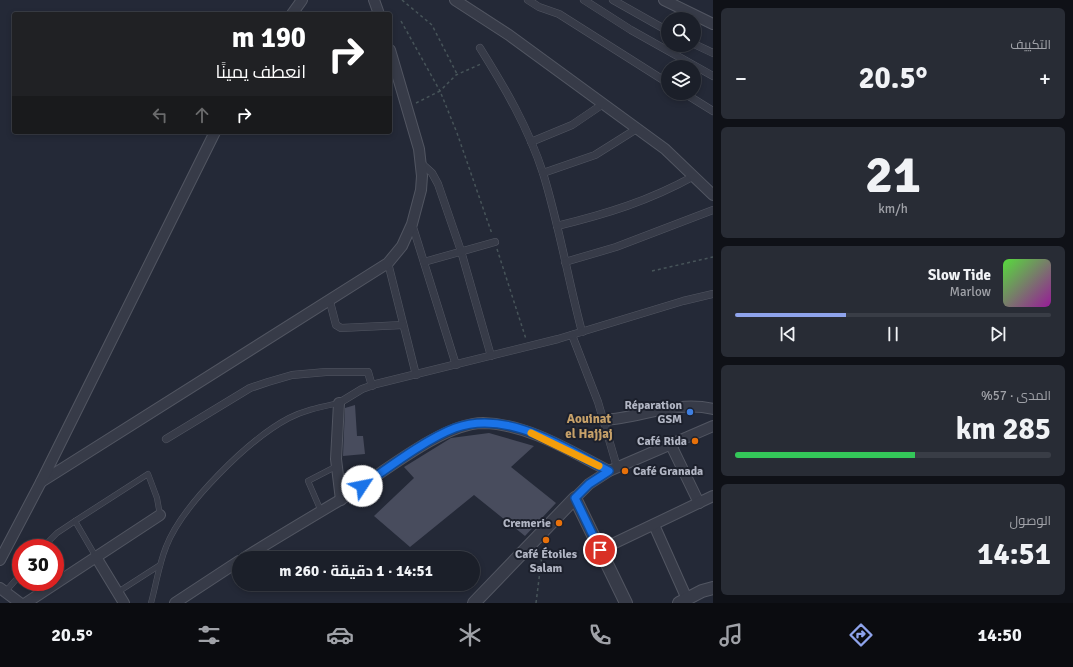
<!DOCTYPE html>
<html lang="ar">
<meta charset="utf-8">
<style>
:root{--surface:#1b1f29;--page:#282c35;--text:#f1f3f6;--muted:#a0a2a8;--line:#393d46;--accent:#8fa4ec}
body{margin:0;font-family:Signika,Cairo,sans-serif;background:var(--page);color:var(--text);direction:rtl;height:100vh;display:flex;flex-direction:column;font-size:15px;white-space:nowrap}
*{box-sizing:border-box;margin:0}
p{font-size:13px;color:var(--muted)}
.icon{flex:none;width:22px;height:22px;fill:none;stroke:currentColor;stroke-width:2;stroke-linecap:round;stroke-linejoin:round}
.map{position:relative;flex:1;overflow:hidden;direction:ltr}
.panel{display:flex;flex-direction:column;gap:8px;padding:8px;background:#0f1117;width:360px}
.panel>*{flex:none}
.banner{position:absolute;left:12px;top:12px;width:380px;height:122px;border-radius:4px;box-shadow:0 2px 6px #0003,0 0 0 1px var(--line);direction:rtl;background:#202124;color:#fff;overflow:hidden}
.fabs{position:absolute;left:661px;top:12px;display:grid;gap:8px}
.fabs a{display:grid;place-items:center;width:40px;height:40px;border-radius:50%;background:var(--surface);box-shadow:0 2px 6px #0003,0 0 0 1px var(--line);font-size:20px}
.speed{position:absolute;left:12px;top:539px;display:flex;gap:8px;font-size:20px;font-weight:700;text-align:center}
.speed>*{display:grid;place-content:center;width:52px;height:52px;border-radius:50%;background:var(--surface);box-shadow:0 2px 6px #0003,0 0 0 1px var(--line);line-height:1}
.speed .limit{border:6px solid #d22;background:#fff;color:#111}
.pin{position:absolute;display:grid;place-items:center;width:34px;height:34px;color:#fff;margin:-17px;border:2px solid #fff;border-radius:50%;box-shadow:0 1px 4px #0007}
.me{position:absolute;width:44px;margin:-22px;rotate:56deg;stroke-linejoin:round;filter:drop-shadow(0 0 3px #0008)}
.turn{display:flex;align-items:center;gap:14px;height:84px;padding:0 20px;font-size:18px}
.turn .icon{width:52px;height:52px;stroke-width:2.5}
.turn b{display:block;font-size:28px;line-height:34px}
.lanes{display:flex;align-items:center;height:38px;padding:0 20px;background:#0003;justify-content:center;gap:20px;direction:ltr}
.lanes .off{opacity:.35}
.big{font-size:30px;font-weight:700;line-height:1.1}
.panel .widget{flex:1;display:flex;flex-direction:column;justify-content:center;gap:6px;min-width:0;padding:0 14px;border-radius:6px;background:var(--page)}
.panel .dial{align-items:center;gap:0}
.dial b{font-size:52px;line-height:1}
.song{display:flex;align-items:center;gap:12px}
.cover{width:48px;height:48px;border-radius:6px;background:linear-gradient(135deg,hsl(110 70% 55%),hsl(300 70% 35%))}
.played{height:4px;border-radius:2px;background:linear-gradient(90deg,var(--accent) 35%,var(--line) 35%)}
.keys{display:flex;justify-content:space-around;direction:ltr}
.heat{display:flex;justify-content:space-between;align-items:center;font-size:22px;direction:ltr}
.charge{height:6px;border-radius:3px;background:linear-gradient(90deg,#34c759 57%,var(--line) 0)}
.trip{position:absolute;left:232px;top:551px;width:248px;height:40px;border-radius:20px;background:var(--surface);box-shadow:0 2px 6px #0003,0 0 0 1px var(--line);font-weight:700;line-height:40px;text-align:center;direction:rtl}
.tab-bar{display:flex;height:64px;justify-content:space-around;align-items:center;background:#0b0c10;color:var(--muted)}
.tab-bar .icon{width:28px;height:28px}
.tab-bar .active{color:var(--accent)}
.tab-bar b{font-size:18px;color:var(--text)}
main{display:flex;flex:1;min-height:0}
.map>svg:first-child{display:block}
.building{fill:#484c5d}
.lines{fill:none;stroke-linecap:round;stroke-linejoin:round}
.service-casing{stroke:#525662;stroke-width:6}
.pedestrian-casing{stroke:#525662;stroke-width:8}
.minor-casing{stroke:#525662;stroke-width:12}
.tertiary-casing{stroke:#525662;stroke-width:14}
.path{stroke:#475459;stroke-width:1.5;stroke-dasharray:3 3;stroke-linecap:butt}
.service{stroke:#373b48;stroke-width:5}
.pedestrian{stroke:#373b48;stroke-width:7}
.minor{stroke:#373b48;stroke-width:10}
.tertiary{stroke:#373b48;stroke-width:12}
.route-casing{stroke:#114b97;stroke-width:10}
.route{stroke:#1a73e8;stroke-width:7}
.slow{stroke:#f59e0b;stroke-width:7}
.shop-dot{fill:#3f7fe0;stroke:#1c202c;stroke-width:1.5}
.food-dot{fill:#e8710a;stroke:#1c202c;stroke-width:1.5}
.labels{text-anchor:middle;stroke-width:4;stroke-linejoin:round;paint-order:stroke}
.poi-label{font-size:12px;font-weight:bold;fill:#b2b6c4;stroke:#1c202c;text-anchor:end}
.neighbourhood-label{font-size:13px;font-weight:bold;fill:#c7a169;stroke:#1c202c}
</style>
<main>
<section class="panel">
<div class="widget"><p>التكييف</p>
<div class="heat"><a>−</a><b class="big">20.5°</b><a>+</a></div>
</div>
<div class="widget dial"><b>21</b><p>km/h</p></div>
<div class="widget">
<div class="song"><i class="cover"></i><div><b>Slow Tide</b><p>Marlow</p></div></div>
<div class="played"></div>
<div class="keys"><svg class="icon" aria-label="previous" viewBox="0 0 24 24"><path d="M18 5L8 12l10 7zM5 5v14"/></svg><svg class="icon" aria-label="pause" viewBox="0 0 24 24"><path d="M8 5v14M16 5v14"/></svg><svg class="icon" aria-label="next" viewBox="0 0 24 24"><path d="M6 5l10 7-10 7zM19 5v14"/></svg></div>
</div>
<div class="widget"><p>المدى · 57%</p><b class="big">285 km</b><div class="charge"></div></div>
<div class="widget"><p>الوصول</p><b class="big">14:51</b></div>
</section>
<div class="map">
<svg width="713" height="603" viewBox="0 0 713 603">
<rect width="100%" height="100%" fill="#242937"/>
<g class="building">
<path d="M355 405 357 436H363L365 454 343 456 345 408Z"/>
<path d="M489 433 534 446 511 467 556 503 525 536 474 495 410 547 374 516 414 478 404 467 451 438Z"/>
</g>
<g class="lines">
<g class="service-casing">
<g id="service">
<path d="M321 511 308 481 337 466"/>
<path d="M42 548 57 533 75 521"/>
<path d="M96 557 75 521 148 474 157 498 160 515"/>
<path d="M5 592 21 574"/>
<path d="M118 592 160 565"/>
<path d="M151 603C156 585 159 564 166 547 182 505 249 439 289 418 305 410 321 407 339 403"/>
</g>
</g>
<g class="pedestrian-casing">
<g id="pedestrian">
<path d="M528 0 539 7 559 14 668 83"/>
<path d="M584 0 631 30 713 76"/>
<path d="M613 0 668 31"/>
<path d="M694 44 713 53"/>
<path d="M480 48C505 88 528 127 543 173 559 225 568 279 582 332"/>
<path d="M684 93 713 111"/>
<path d="M531 142 572 125 603 104"/>
<path d="M421 163 432 173 438 184 461 251 491 356"/>
<path d="M543 173 595 155 638 128"/>
<path d="M412 224 456 365"/>
<path d="M557 226C606 214 649 201 694 176"/>
<path d="M424 262 495 242"/>
<path d="M565 262 616 247 713 210"/>
<path d="M388 263 416 375"/>
<path d="M330 302 336 325 341 328 403 325"/>
<path d="M572 335 598 402 617 467"/>
<path d="M339 403 362 389 376 384 558 339 683 301 713 294"/>
<path d="M166 439 250 388 268 382 292 375 326 372H368L372 386"/>
</g>
</g>
<g class="minor-casing">
<g id="minor">
<path d="M374 0 379 14"/>
<path d="M455 0 509 35 665 149 713 195"/>
<path d="M664 0 713 24"/>
<path d="M292 14 302 0"/>
<path d="M339 403 336 459 341 500"/>
<path d="M604 420C640 418 676 400 713 409"/>
<path d="M670 443 699 503"/>
<path d="M41 482 388 263 402 246 412 224 421 190 422 176 419 149 390 50"/>
<path d="M575 498 589 484 609 471 713 426"/>
<path d="M654 525 687 599"/>
<path d="M600 550 713 496"/>
<path d="M96 557 124 603"/>
<path d="M244 558C276 538 308 519 340 500 377 478 441 423 483 423 528 424 570 451 609 471"/>
<path d="M0 560 41 482 215 132"/>
<path d="M0 588 20 603"/>
<path d="M26 603 160 515"/>
<path d="M175 603 239 561"/>
</g>
</g>
<g class="tertiary-casing">
<g id="tertiary">
<path d="M474 603 575 498 626 603"/>
<path d="M679 603 702 591 713 588"/>
</g>
</g>
<g class="path">
<path d="M402 0 432 25 457 74"/>
<path d="M401 21 440 91 456 75 481 64"/>
<path d="M416 103 440 91 457 133 492 234"/>
<path d="M497 249 526 339"/>
<path d="M652 271 713 257"/>
<path d="M536 603 543 547"/>
</g>
<use href="#service" class="service"/>
<use href="#pedestrian" class="pedestrian"/>
<use href="#minor" class="minor"/>
<use href="#tertiary" class="tertiary"/>
</g>
<g class="lines">
<g class="route-casing">
<path id="route" d="M362 486C388 468 426 439 455 428 508 409 564 448 609 471L589 484 575 498 600 550"/>
</g>
<use href="#route" class="route"/>
<path class="slow" d="M531 433 599 466"/>
</g>
<circle class="shop-dot" cx="690" cy="412" r="4"/>
<g class="food-dot">
<circle cx="695" cy="441" r="4"/>
<circle cx="625" cy="471" r="4"/>
<circle cx="559" cy="523" r="4"/>
<circle cx="546" cy="540" r="4"/>
</g>
<g class="labels">
<g class="poi-label">
<text x="682" y="409">Réparation<tspan x="682" dy="14">GSM</tspan></text>
<text x="687" y="445">Café Rida</text>
<text x="633" y="475" text-anchor="start">Café Granada</text>
<text x="551" y="527">Cremerie</text>
<text x="546" y="558" text-anchor="middle">Café Étoiles<tspan x="546" dy="14">Salam</tspan></text>
</g>
<g class="neighbourhood-label">
<text x="589" y="423">Aouinat<tspan x="589" dy="15">el Hajjaj</tspan></text>
</g>
</g>
</svg>
<div class="fabs">
<a><svg class="icon" aria-label="search" viewBox="0 0 24 24"><circle cx="10" cy="10" r="6"/><path d="M15 15l6 6"/></svg></a>
<a><svg class="icon" aria-label="layers" viewBox="0 0 24 24"><path d="M12 4l9 5-9 5-9-5zM3 14l9 5 9-5"/></svg></a>
</div>
<div class="speed"><div class="limit">30</div></div>
<div class="pin" style="left:600px;top:550px;background:#d93025"><svg class="icon" aria-label="arrive" viewBox="0 0 24 24"><path d="M6 21V4h12l-3 4 3 4H6"/></svg></div>
<svg class="me" style="left:362px;top:486px" viewBox="-20 -20 40 40"><circle r="19" fill="#fff"/><path d="M0-13L10 11 0 6-10 11z" fill="#1a73e8"/></svg>
<div class="trip">14:51 · 1 دقيقة · 260 m</div>
<div class="banner">
<div class="turn"><svg class="icon" aria-label="right" viewBox="0 0 24 24"><path d="M7 20v-9h11M14 6l5 5-5 5"/></svg><div><b>190 m</b>انعطف يمينًا</div></div>
<div class="lanes"><svg class="icon off" aria-label="left" viewBox="0 0 24 24"><path d="M17 20v-9H6M10 6l-5 5 5 5"/></svg><svg class="icon off" aria-label="ahead" viewBox="0 0 24 24"><path d="M12 20V5M6 11l6-6 6 6"/></svg><svg class="icon" aria-label="right" viewBox="0 0 24 24"><path d="M7 20v-9h11M14 6l5 5-5 5"/></svg></div>
</div>
</div>
</main>
<nav class="tab-bar">
<b>14:50</b>
<svg class="icon active" aria-label="directions" viewBox="0 0 24 24"><path d="M12 3l9 9-9 9-9-9zM9 14v-3h6M13 9l2 2-2 2"/></svg>
<svg class="icon" aria-label="music" viewBox="0 0 24 24"><path d="M9 18V5l10-2v13"/><circle cx="6" cy="18" r="3"/><circle cx="16" cy="16" r="3"/></svg>
<svg class="icon" aria-label="phone" viewBox="0 0 24 24"><path d="M5 4h4l2 5-3 2q2 4 5 5l2-3 5 2v4C11 20 4 13 5 4z"/></svg>
<svg class="icon" aria-label="climate" viewBox="0 0 24 24"><path d="M12 3v18M4 7l16 10M4 17L20 7"/></svg>
<svg class="icon" aria-label="car" viewBox="0 0 24 24"><path d="M5 17H2v-5l4-1 3-4h7l3 4 3 1v5h-3M9 17h6M6 11h13"/><circle cx="7" cy="17" r="2"/><circle cx="17" cy="17" r="2"/></svg>
<svg class="icon" aria-label="filters" viewBox="0 0 24 24"><path d="M4 7h16M4 17h16"/><circle cx="9" cy="7" r="2"/><circle cx="15" cy="17" r="2"/></svg>
<b>20.5°</b>
</nav>
